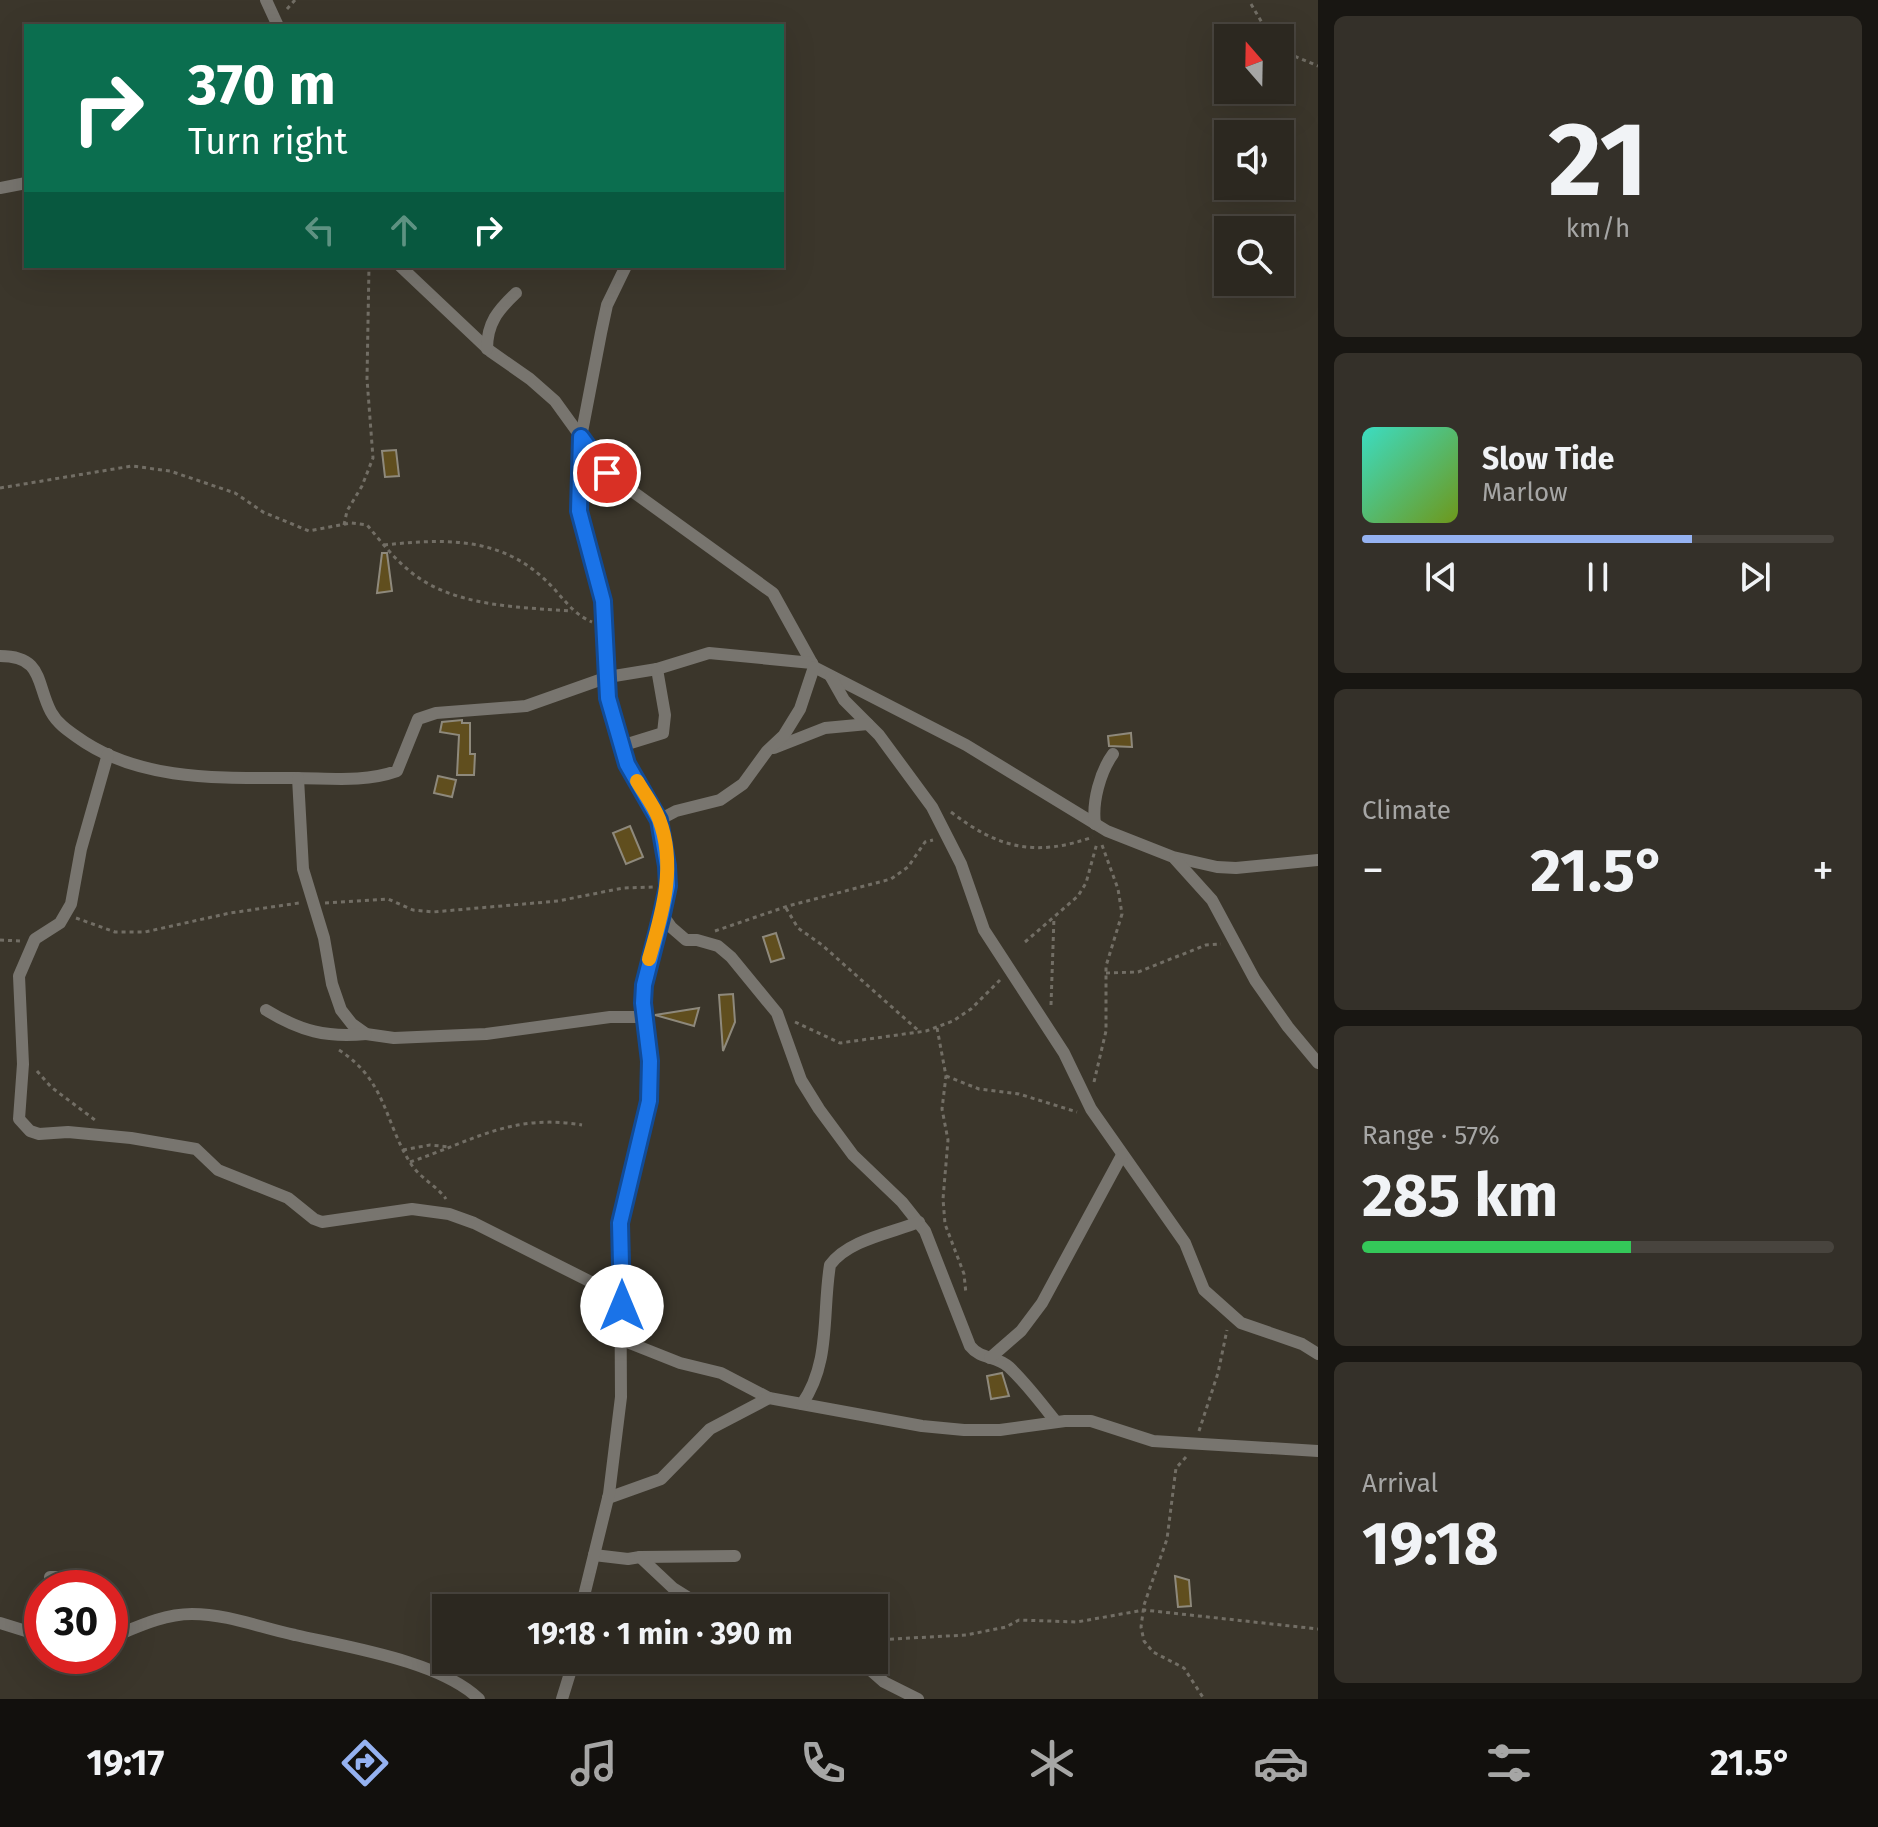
<!DOCTYPE html>
<meta charset="utf-8">
<style>
:root{--surface:#2c2820;--page:#343029;--text:#f1f3f6;--muted:#a6a6a5;--line:#48443e;--accent:#95b2f1}
body{margin:0;font-family:"Fira Sans",sans-serif;background:var(--page);color:var(--text);height:100vh;display:flex;flex-direction:column;font-size:30px;white-space:nowrap}
*{box-sizing:border-box;margin:0}
p{font-size:26px;color:var(--muted)}
.icon{flex:none;width:44px;height:44px;fill:none;stroke:currentColor;stroke-width:2;stroke-linecap:round;stroke-linejoin:round}
.map{position:relative;flex:1;overflow:hidden}
.panel{display:flex;flex-direction:column;gap:16px;padding:16px;background:#181612;width:560px}
.panel>*{flex:none}
.guide{position:absolute;left:24px;top:24px;width:760px;height:244px;border-radius:0px;box-shadow:0 8px 32px #0002,0 0 0 2px var(--line);background:#0b6e4f;color:#fff;overflow:hidden}
.needle{width:52px;rotate:340deg}
.buttons{position:absolute;left:1214px;top:24px;display:grid;gap:16px}
.buttons a{display:grid;place-items:center;width:80px;height:80px;border-radius:0px;background:var(--surface);box-shadow:0 8px 32px #0002,0 0 0 2px var(--line);font-size:40px}
.speed{position:absolute;left:24px;top:1570px;display:flex;gap:16px;font-size:40px;font-weight:700;text-align:center}
.speed>*{display:grid;place-content:center;width:104px;height:104px;border-radius:50%;background:var(--surface);box-shadow:0 8px 32px #0002,0 0 0 2px var(--line);line-height:1}
.speed .limit{border:12px solid #d22;background:#fff;color:#111}
.pin{position:absolute;display:grid;place-items:center;width:68px;height:68px;color:#fff;margin:-34px;border:4px solid #fff;border-radius:50%;box-shadow:0 2px 8px #0007}
.me{position:absolute;width:88px;margin:-44px;rotate:0deg;stroke-linejoin:round;filter:drop-shadow(0 0 6px #0008)}
.turn{display:flex;align-items:center;gap:28px;height:168px;padding:0 32px;font-size:36px}
.turn .icon{width:104px;height:104px;stroke-width:2.5}
.turn b{display:block;font-size:56px;line-height:68px}
.lanes{display:flex;align-items:center;height:76px;padding:0 32px;background:#0003;justify-content:center;gap:40px;direction:ltr}
.lanes .off{opacity:.35}
.big{font-size:60px;font-weight:700;line-height:1.1}
.panel .card{flex:1;display:flex;flex-direction:column;justify-content:center;gap:12px;min-width:0;padding:0 28px;border-radius:12px;background:var(--page)}
.panel .dial{align-items:center;gap:0}
.dial b{font-size:104px;line-height:1}
.song{display:flex;align-items:center;gap:24px}
.cover{width:96px;height:96px;border-radius:12px;background:linear-gradient(135deg,hsl(170 70% 55%),hsl(80 70% 35%))}
.played{height:8px;border-radius:4px;background:linear-gradient(90deg,var(--accent) 70%,var(--line) 70%)}
.keys{display:flex;justify-content:space-around;direction:ltr}
.heat{display:flex;justify-content:space-between;align-items:center;font-size:44px;direction:ltr}
.charge{height:12px;border-radius:6px;background:linear-gradient(90deg,#34c759 57%,var(--line) 0)}
.trip{position:absolute;left:432px;top:1594px;width:456px;height:80px;border-radius:0px;background:var(--surface);box-shadow:0 8px 32px #0002,0 0 0 2px var(--line);font-weight:700;line-height:80px;text-align:center}
.menu{display:flex;height:128px;justify-content:space-around;align-items:center;background:#12100d;color:var(--muted)}
.menu .icon{width:56px;height:56px}
.menu .current{color:var(--accent)}
.menu b{font-size:36px;color:var(--text)}
main{display:flex;flex:1;min-height:0}
.map>svg:first-child{display:block}
.building{fill:#604e1e;stroke:#8e897c;stroke-width:2}
.lines{fill:none;stroke-linecap:round;stroke-linejoin:round}
.path{stroke:#726e65;stroke-width:3;stroke-dasharray:4 4;stroke-linecap:butt}
.minor{stroke:#78756f;stroke-width:12}
.route-casing{stroke:#114b97;stroke-width:20}
.route{stroke:#1a73e8;stroke-width:14}
.slow{stroke:#f59e0b;stroke-width:14}
</style>
<main>
<div class="map">
<svg width="1318" height="1699" viewBox="0 0 1318 1699">
<rect width="100%" height="100%" fill="#3b362b"/>
<g class="building">
<path d="M396 450 399 476 385 477 382 451Z"/>
<path d="M382 553H387L392 591 377 593Z"/>
<path d="M462 720V723H470V754H475L474 775H457L459 735 440 732 442 722Z"/>
<path d="M1131 733 1132 747 1109 746 1108 736Z"/>
<path d="M438 776 456 780 452 797 434 793Z"/>
<path d="M630 826 643 857 626 864 613 833Z"/>
<path d="M776 933 784 958 771 962 763 937Z"/>
<path d="M733 994 735 1022 723 1051 719 995Z"/>
<path d="M699 1008 694 1026 655 1015Z"/>
<path d="M1002 1373 1009 1396 991 1399 987 1376Z"/>
<path d="M1175 1576 1189 1580 1191 1606 1178 1607Z"/>
</g>
<g class="lines">
<g class="path">
<path d="M1251 4 1271 38"/>
<path d="M287 9 295 0"/>
<path d="M1280 50 1318 66"/>
<path d="M0 488 132 466 170 471 235 493 263 512 309 531 351 523 367 525C379 539 391 555 405 567 448 607 517 607 572 611"/>
<path d="M344 525 347 511 362 486 373 458 367 379 369 266"/>
<path d="M384 545C440 539 497 536 542 577 560 592 570 613 592 622"/>
<path d="M951 812C999 849 1036 857 1093 837"/>
<path d="M325 903 388 899 413 910 433 912 558 901 623 888 653 887"/>
<path d="M786 908 798 928 822 945 920 1032"/>
<path d="M76 918 115 932H145L230 913 299 903"/>
<path d="M715 931 788 906 891 879 908 867 925 842 933 840"/>
<path d="M0 940 20 941"/>
<path d="M1025 942 1078 896 1086 883 1097 843"/>
<path d="M1106 973 1138 972 1206 945 1221 944"/>
<path d="M1051 1005 1054 917"/>
<path d="M795 1022 840 1043 926 1031 953 1021 971 1009 1000 980"/>
<path d="M937 1028 946 1076 942 1109 948 1140 943 1199 945 1224 964 1274 966 1294"/>
<path d="M339 1050C387 1081 384 1122 411 1164 421 1179 437 1186 446 1199"/>
<path d="M37 1071 51 1087 95 1120"/>
<path d="M946 1076 979 1089 1019 1094 1077 1112"/>
<path d="M1094 1082 1106 1031V966L1122 914 1118 889 1102 845"/>
<path d="M403 1150 430 1145 450 1147"/>
<path d="M410 1162C473 1141 512 1113 582 1125"/>
<path d="M1199 1431 1218 1373 1227 1330"/>
<path d="M1186 1457 1176 1468 1167 1539 1144 1605 1141 1627 1144 1641 1153 1652 1184 1668 1204 1699"/>
<path d="M874 1640 966 1635 1006 1627 1019 1620 1077 1622 1144 1610 1318 1629"/>
</g>
<g class="minor">
<path d="M266 0 278 26"/>
<path d="M0 188 26 183"/>
<path d="M400 266 490 351 530 379 555 401 607 473 773 593 814 667 966 745 1107 831 1173 857 1217 867 1236 868 1318 860"/>
<path d="M487 349C487 323 498 310 516 293"/>
<path d="M0 656C44 656 36 684 51 712 57 723 67 730 77 737 139 782 222 778 294 778 329 778 363 783 397 771L418 719 436 713 526 706 608 677 657 669 709 653 812 663"/>
<path d="M831 677 844 700 879 735 932 807 961 864 984 930 1064 1053 1091 1109 1185 1243 1204 1290 1241 1323 1302 1344 1318 1354"/>
<path d="M621 746 663 733 665 715 657 669"/>
<path d="M774 748 825 728 868 724"/>
<path d="M108 754 81 849 71 904 60 923 35 939 19 976 23 1064 19 1119 30 1131 39 1134 68 1132 131 1138 196 1149 218 1170 288 1198 314 1219 322 1222 412 1209 449 1214 474 1223 595 1284 622 1306"/>
<path d="M298 778 303 869 324 938 332 984 341 1010 352 1024 366 1034 394 1038 486 1034 610 1017H646"/>
<path d="M659 820 676 811 720 800 743 784 767 751 784 735 800 709 814 667"/>
<path d="M1095 824C1092 802 1100 772 1113 754"/>
<path d="M1175 859 1212 900 1255 980 1288 1027 1318 1063"/>
<path d="M662 914 671 927 686 940H697L718 946 731 957 777 1013 801 1080 819 1109 853 1155 902 1202 925 1231 970 1346C981 1360 996 1355 1009 1367 1026 1383 1042 1404 1056 1422"/>
<path d="M266 1010C300 1031 327 1038 366 1034"/>
<path d="M622 1340 680 1363 721 1373 769 1398 922 1426 964 1430H1000L1065 1421H1091L1153 1441 1318 1451"/>
<path d="M990 1358 1021 1331 1042 1303 1122 1155"/>
<path d="M802 1404C831 1362 822 1314 830 1265 848 1240 891 1233 919 1222"/>
<path d="M608 1498 661 1479 710 1429 769 1398"/>
<path d="M594 1555 628 1559 640 1557 735 1556"/>
<path d="M640 1557 673 1588 705 1608"/>
<path d="M50 1577H67L96 1588"/>
<path d="M110 1601 126 1631"/>
<path d="M581 1608 609 1494 621 1397 620 1223 649 1101 650 1061 643 1003 644 985 668 886 659 820 627 764 608 698 603 601 579 511 581 437 601 333 607 305 626 266"/>
<path d="M0 1623 42 1636"/>
<path d="M110 1638C137 1627 163 1614 192 1614 228 1614 261 1628 295 1635 347 1647 440 1661 479 1699"/>
<path d="M859 1660 884 1682 918 1699"/>
<path d="M562 1699 574 1660"/>
</g>
</g>
<g class="lines">
<g class="route-casing">
<path id="route" d="M607 473 581 437 579 511 603 601 608 698 627 764 659 820 667 866 668 886 662 914 644 985 643 1003 650 1061 649 1101 620 1223 622 1306"/>
</g>
<use href="#route" class="route"/>
<path class="slow" d="M637 781C644 793 654 806 659 819 677 866 662 914 649 959"/>
</g>
</svg>
<div class="buttons">
<a><svg class="needle" viewBox="-14 -14 28 28"><path d="M0-13l5 13h-10z" fill="#e53935"/><path d="M0 13l5-13h-10z" fill="#a6a6a5"/></svg></a>
<a><svg class="icon" aria-label="sound" viewBox="0 0 24 24"><path d="M4 9h4l5-4v14l-5-4H4zM17 9q2 3 0 6"/></svg></a>
<a><svg class="icon" aria-label="search" viewBox="0 0 24 24"><circle cx="10" cy="10" r="6"/><path d="M15 15l6 6"/></svg></a>
</div>
<div class="speed"><div class="limit">30</div></div>
<div class="pin" style="left:607px;top:473px;background:#d93025"><svg class="icon" aria-label="arrive" viewBox="0 0 24 24"><path d="M6 21V4h12l-3 4 3 4H6"/></svg></div>
<svg class="me" style="left:622px;top:1306px" viewBox="-20 -20 40 40"><circle r="19" fill="#fff"/><path d="M0-13L10 11 0 6-10 11z" fill="#1a73e8"/></svg>
<div class="trip">19:18 · 1 min · 390 m</div>
<div class="guide">
<div class="turn"><svg class="icon" aria-label="right" viewBox="0 0 24 24"><path d="M7 20v-9h11M14 6l5 5-5 5"/></svg><div><b>370 m</b>Turn right</div></div>
<div class="lanes"><svg class="icon off" aria-label="left" viewBox="0 0 24 24"><path d="M17 20v-9H6M10 6l-5 5 5 5"/></svg><svg class="icon off" aria-label="ahead" viewBox="0 0 24 24"><path d="M12 20V5M6 11l6-6 6 6"/></svg><svg class="icon" aria-label="right" viewBox="0 0 24 24"><path d="M7 20v-9h11M14 6l5 5-5 5"/></svg></div>
</div>
</div>
<section class="panel">
<div class="card dial"><b>21</b><p>km/h</p></div>
<div class="card">
<div class="song"><i class="cover"></i><div><b>Slow Tide</b><p>Marlow</p></div></div>
<div class="played"></div>
<div class="keys"><svg class="icon" aria-label="previous" viewBox="0 0 24 24"><path d="M18 5L8 12l10 7zM5 5v14"/></svg><svg class="icon" aria-label="pause" viewBox="0 0 24 24"><path d="M8 5v14M16 5v14"/></svg><svg class="icon" aria-label="next" viewBox="0 0 24 24"><path d="M6 5l10 7-10 7zM19 5v14"/></svg></div>
</div>
<div class="card"><p>Climate</p>
<div class="heat"><a>−</a><b class="big">21.5°</b><a>+</a></div>
</div>
<div class="card"><p>Range · 57%</p><b class="big">285 km</b><div class="charge"></div></div>
<div class="card"><p>Arrival</p><b class="big">19:18</b></div>
</section>
</main>
<nav class="menu">
<b>19:17</b>
<svg class="icon current" aria-label="directions" viewBox="0 0 24 24"><path d="M12 3l9 9-9 9-9-9zM9 14v-3h6M13 9l2 2-2 2"/></svg>
<svg class="icon" aria-label="music" viewBox="0 0 24 24"><path d="M9 18V5l10-2v13"/><circle cx="6" cy="18" r="3"/><circle cx="16" cy="16" r="3"/></svg>
<svg class="icon" aria-label="phone" viewBox="0 0 24 24"><path d="M5 4h4l2 5-3 2q2 4 5 5l2-3 5 2v4C11 20 4 13 5 4z"/></svg>
<svg class="icon" aria-label="climate" viewBox="0 0 24 24"><path d="M12 3v18M4 7l16 10M4 17L20 7"/></svg>
<svg class="icon" aria-label="car" viewBox="0 0 24 24"><path d="M5 17H2v-5l4-1 3-4h7l3 4 3 1v5h-3M9 17h6M6 11h13"/><circle cx="7" cy="17" r="2"/><circle cx="17" cy="17" r="2"/></svg>
<svg class="icon" aria-label="filters" viewBox="0 0 24 24"><path d="M4 7h16M4 17h16"/><circle cx="9" cy="7" r="2"/><circle cx="15" cy="17" r="2"/></svg>
<b>21.5°</b>
</nav>
